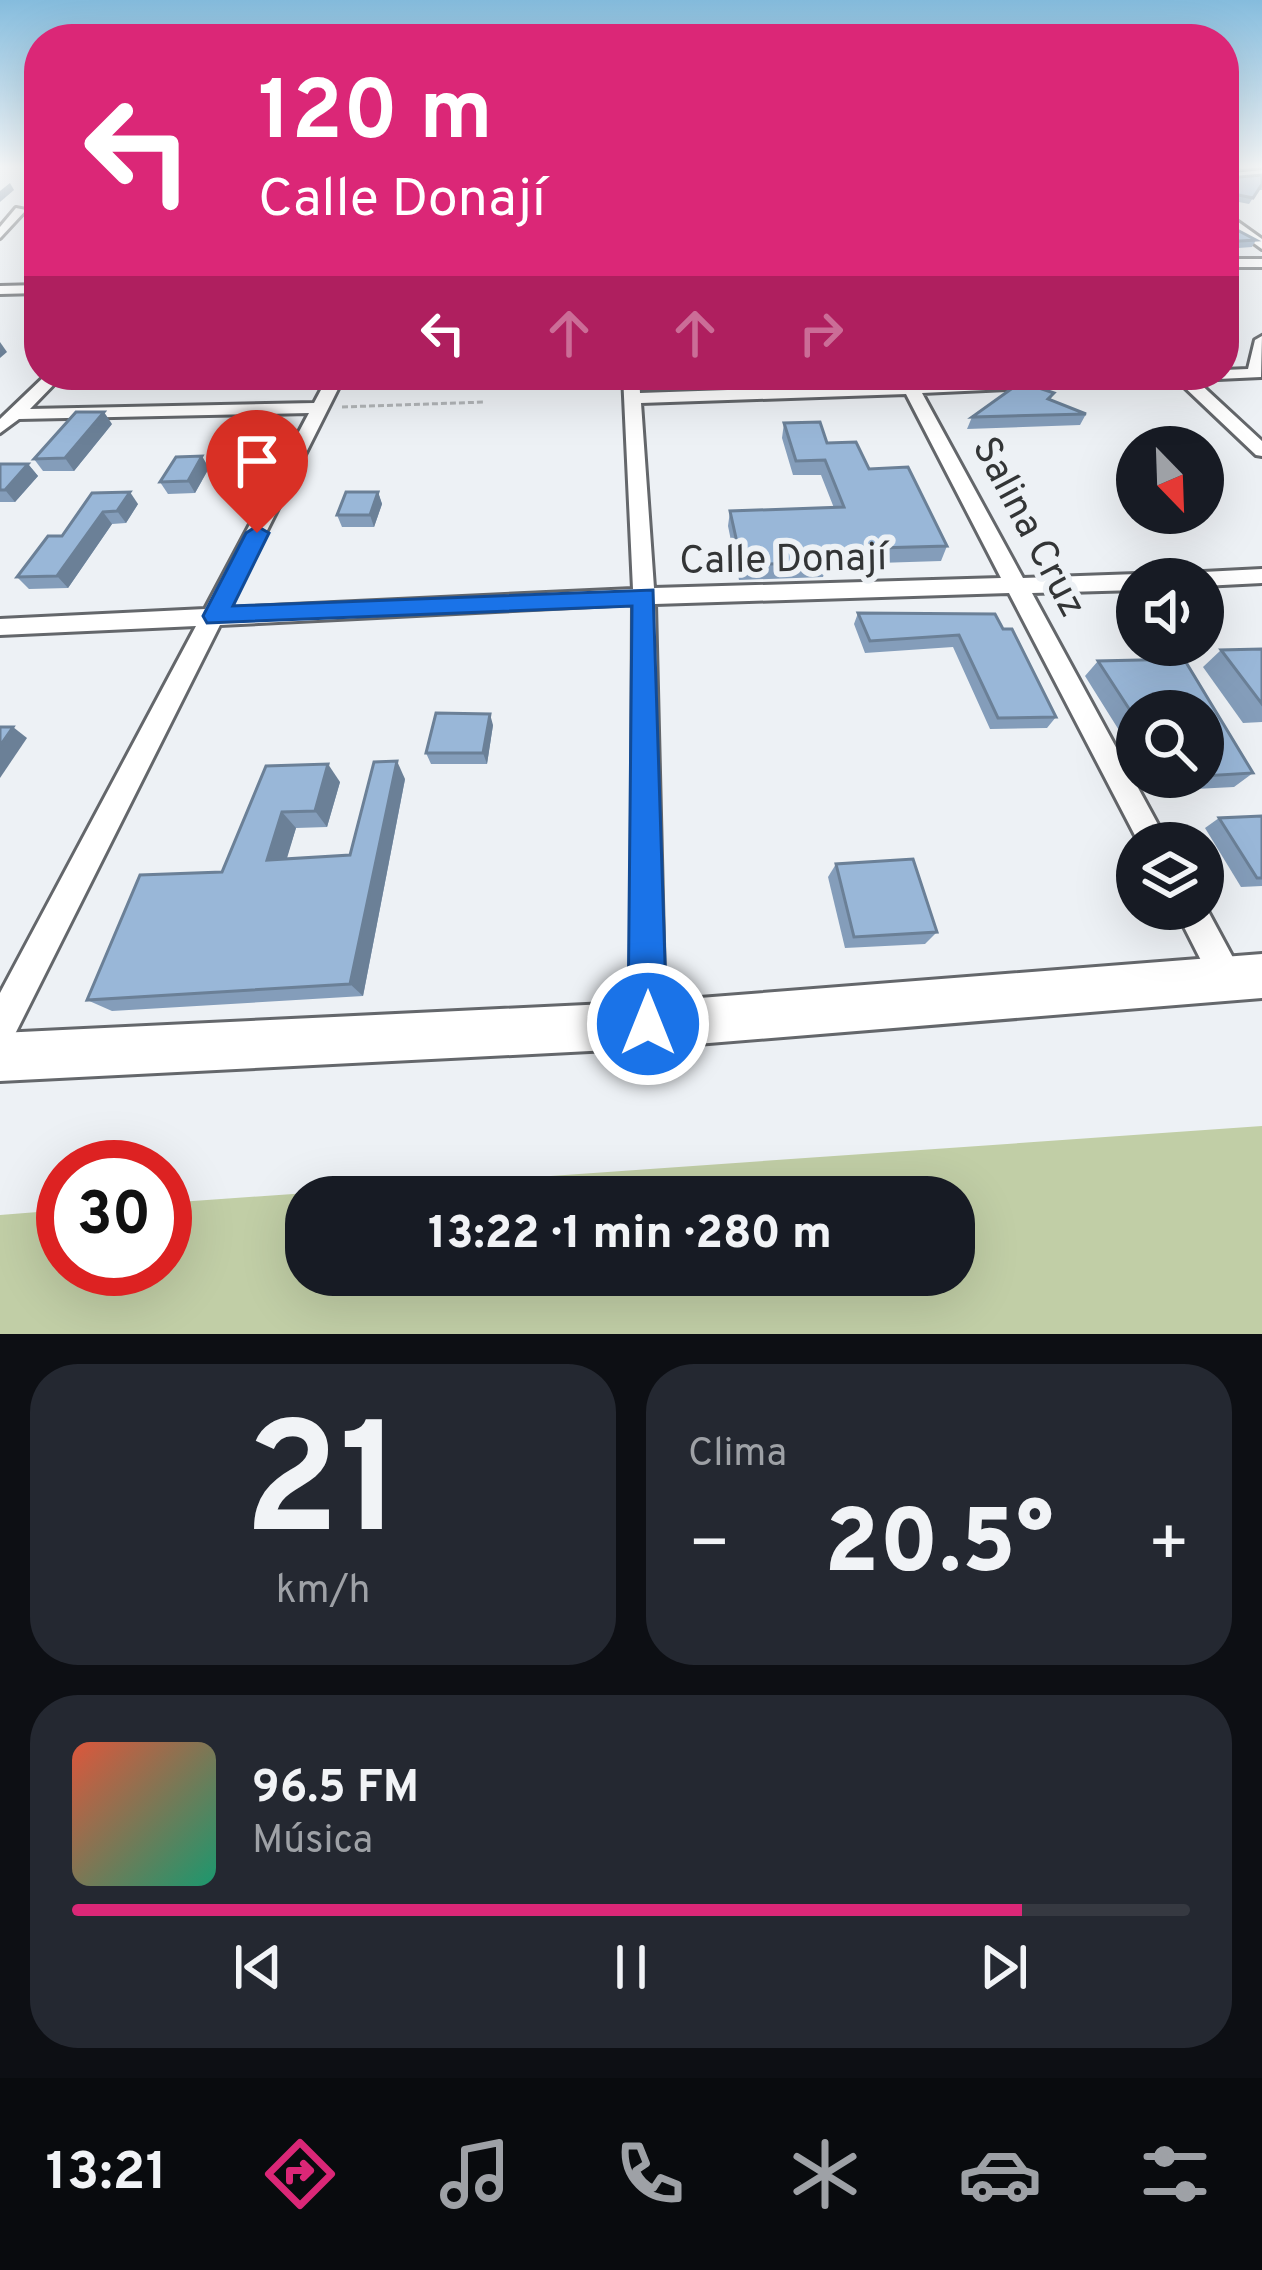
<!DOCTYPE html>
<html lang="es">
<meta charset="utf-8">
<style>
:root{--surface:#171b24;--page:#242831;--text:#f1f3f6;--muted:#9ea1a6;--line:#363941;--accent:#db2777}
body{margin:0;font-family:Overpass,sans-serif;background:var(--page);color:var(--text);height:100vh;display:flex;flex-direction:column;font-size:45px;white-space:nowrap}
*{box-sizing:border-box;margin:0}
p{font-size:39px;color:var(--muted)}
.icon{flex:none;width:66px;height:66px;fill:none;stroke:currentColor;stroke-width:2;stroke-linecap:round;stroke-linejoin:round}
.map{position:relative;height:1334px;overflow:hidden}
.details{display:flex;flex-direction:column;gap:30px;padding:30px;background:#0d0f14;flex:1}
.details>*{flex:none}
.guide{position:absolute;left:24px;top:24px;width:1215px;height:366px;border-radius:48px;box-shadow:0 12px 48px #0002;background:#db2777;color:#fff;overflow:hidden}
.needle{width:78px;rotate:157deg}
.fabs{position:absolute;left:1116px;top:426px;display:grid;gap:24px}
.fabs a{display:grid;place-items:center;width:108px;height:108px;border-radius:50%;background:var(--surface);box-shadow:0 12px 48px #0002;font-size:60px}
.speed{position:absolute;left:36px;top:1140px;display:flex;gap:24px;font-size:60px;font-weight:700;text-align:center}
.speed>*{display:grid;place-content:center;width:156px;height:156px;border-radius:50%;background:var(--surface);box-shadow:0 12px 48px #0002;line-height:1}
.speed .limit{border:18px solid #d22;background:#fff;color:#111}
.pin{position:absolute;display:grid;place-items:center;width:102px;height:102px;color:#fff;margin:-123px -51px;border-radius:50% 50% 50% 0;rotate:-45deg;box-shadow:0 0 12px #0007}
.pin .icon{rotate:45deg}
.me{position:absolute;width:132px;margin:-66px;rotate:0deg;stroke-linejoin:round;filter:drop-shadow(0 0 9px #0008)}
.turn{display:flex;align-items:center;gap:42px;height:252px;padding:0 36px;font-size:54px}
.turn .icon{width:156px;height:156px;stroke-width:2.5}
.turn b{display:block;font-size:84px;line-height:102px}
.lanes{display:flex;align-items:center;height:114px;padding:0 36px;background:#0003;justify-content:center;gap:60px;direction:ltr}
.lanes .off{opacity:.35}
.big{font-size:90px;font-weight:800;line-height:1.1}
.details .tile{flex:1;display:flex;flex-direction:column;justify-content:center;gap:18px;min-width:0;padding:0 42px;border-radius:48px;background:var(--page)}
.details .dial{align-items:center;gap:0}
.dial b{font-size:156px;line-height:1}
.song{display:flex;align-items:center;gap:36px}
.cover{width:144px;height:144px;border-radius:18px;background:linear-gradient(135deg,hsl(10 70% 55%),hsl(160 70% 35%))}
.played{height:12px;border-radius:6px;background:linear-gradient(90deg,var(--accent) 85%,var(--line) 85%)}
.keys{display:flex;justify-content:space-around;direction:ltr}
.heat{display:flex;justify-content:space-between;align-items:center;font-size:66px;direction:ltr}
.details .tiles{flex:1;display:grid;gap:30px;grid-template-columns:1fr 1fr}
.tile:last-child{grid-column:span 2}
.trip{position:absolute;left:285px;top:1176px;width:690px;height:120px;border-radius:48px;background:var(--surface);box-shadow:0 12px 48px #0002;font-weight:800;line-height:120px;text-align:center}
.dock{display:flex;height:192px;justify-content:space-around;align-items:center;background:#090b0e;color:var(--muted)}
.dock .icon{width:84px;height:84px}
.dock .selected{color:var(--accent)}
.dock b{font-size:54px;color:var(--text)}
.map>svg:first-child{display:block}
.green{fill:#c1cea6;fill-rule:evenodd}
.lines{fill:none;stroke-linecap:round;stroke-linejoin:round}
.minor-casing{stroke:#64676b;stroke-width:6}
.secondary-casing{stroke:#64676b;stroke-width:6}
.path{stroke:#b2b5b8;stroke-width:3;stroke-dasharray:6 3;stroke-linecap:butt}
.minor{fill:#fff;fill-rule:evenodd}
.secondary{fill:#fff;fill-rule:evenodd}
.wall{fill:#849dba}
.shaded-wall{fill:#6b8097}
.building{fill:#99b7d8;stroke:#6b8097;stroke-width:3}
.route{fill:#1a73e8;stroke:#114b97;stroke-width:3}
.labels{text-anchor:middle;stroke-width:12;stroke-linejoin:round;paint-order:stroke}
.street-label{font-size:39px;fill:#333536;stroke:#edf1f5}
</style>
<div class="map">
<svg width="1262" height="1334" viewBox="0 0 1262 1334">
<rect width="100%" height="100%" fill="#edf1f5"/>
<path class="green" d="M1262 1126V1334H0V1215L63 1210V1269H165V1203ZM306 1197H954V1275H306Z"/>
<g class="lines">
<g class="minor-casing">
<g id="minor">
<path d="M1262 170V176L1224 180V174Z"/>
<path d="M16 208 26 210 0 238V227Z"/>
<path d="M1226 219H1234L1262 239V249L1226 223Z"/>
<rect x="1224" y="259" width="38" height="8"/>
<path d="M39 285V293L0 294V286Z"/>
<path d="M1262 336 1261 377 1196 380 1262 441V456L1256 455 1178 381 922 393 1023 578 1137 574 1146 579H1137V590L1032 593 1168 843H1139L1009 593 655 604 665 1025 660 1037 648 1042 636 1037 631 1025 633 604 220 625 12 1040 0 1045V993L196 626 0 635V619L205 609 309 413 19 419 0 433V419L46 375H63L30 409 314 403 329 375H345L228 608 633 589 623 375H639L640 393 901 384 898 375H912L916 383 1092 375H1224V370L1248 369 1255 340ZM906 394 1001 578 654 588 641 403Z"/>
<path d="M1262 569V583L1203 586V579H1192L1203 572Z"/>
<path d="M1203 902 1244 978 1240 990 1228 994 1216 990 1175 909H1203Z"/>
</g>
</g>
<g class="secondary-casing">
<path id="secondary" d="M1262 954V998L648 1048 0 1081V1033L648 1002Z"/>
</g>
<path class="path" d="M342 407 485 402"/>
<use href="#minor" class="minor"/>
<use href="#secondary" class="secondary"/>
</g>
<g class="wall">
<path d="M1224 175 1228 178 1262 175V190H1258L1249 204 1224 199Z"/>
<path d="M1224 223 1256 240 1252 247 1224 249Z"/>
<path d="M1054 393 1050 400 1086 414 1080 425 967 429 972 417Z"/>
<path d="M784 423 827 443 869 469 947 546 941 561 878 563 875 569 825 571 823 577 739 580 728 526 730 511 834 508 821 475H793L782 438Z"/>
<path d="M112 424 74 471H43L34 459Z"/>
<path d="M262 434 249 453H226L220 441Z"/>
<path d="M0 464H28L38 476 15 502H0Z"/>
<path d="M209 468 195 493 168 494 160 482Z"/>
<path d="M378 492 382 504 374 527H342L337 515Z"/>
<path d="M92 493 138 504 126 523 112 524 68 588 29 589 17 577 62 536Z"/>
<path d="M858 613 1003 629 1056 717 1047 728 990 729 953 647 865 653 854 624Z"/>
<path d="M1262 649V722L1243 723 1203 667 1221 650Z"/>
<path d="M1184 659 1253 773 1234 787 1156 791 1148 777H1203V711H1137V759L1085 676 1098 661Z"/>
<path d="M493 725 487 764H431L426 753Z"/>
<path d="M266 766 340 782 327 827 296 828 286 859 350 855 405 779 363 996 112 1011 87 1000 222 872Z"/>
<path d="M1262 816V886L1241 887 1205 828 1219 818Z"/>
<path d="M836 864 937 932 925 944 845 948 828 877Z"/>
</g>
<g class="shaded-wall">
<path d="M10 183 14 190 0 202V191Z"/>
<path d="M0 342 7 352 0 358Z"/>
<path d="M104 412 112 424 74 471 65 458Z"/>
<path d="M256 422 262 434 249 453 243 441Z"/>
<path d="M202 456 209 468 195 493 188 481Z"/>
<path d="M28 464 38 476 15 502 5 490Z"/>
<path d="M130 492 138 504 126 523 117 511Z"/>
<path d="M378 492 382 504 374 527 370 515Z"/>
<path d="M103 512 112 524 68 588 57 576Z"/>
<path d="M490 714 493 725 487 764 483 753Z"/>
<path d="M13 727 27 738 0 778V746Z"/>
<path d="M397 761 405 779 363 996 350 984Z"/>
<path d="M328 764 340 782 327 827 315 811Z"/>
<path d="M282 812 296 828 282 875 267 860Z"/>
</g>
<g class="building">
<path d="M1224 175 1228 178 1262 175V184L1253 198 1224 192Z"/>
<path d="M1224 223 1256 240 1224 242Z"/>
<path d="M1021 382 1054 393 1048 399 1086 414 972 417Z"/>
<path d="M76 412H104L65 458 34 459Z"/>
<path d="M233 422H256L243 441H220Z"/>
<path d="M820 422 827 443 856 442 869 469 908 467 947 546 878 548 881 554 825 556 827 562 742 565 730 511 844 507 825 460 796 461 784 423Z"/>
<path d="M202 456 188 481 160 482 176 457Z"/>
<path d="M0 464H28L5 490H0Z"/>
<path d="M130 492 117 511 103 512 57 576 17 577 48 536H62L92 493Z"/>
<path d="M346 492H378L370 515H337Z"/>
<path d="M858 613 995 614 1003 629H1012L1056 717 998 718 959 635 870 641Z"/>
<path d="M1262 649V704L1221 650Z"/>
<path d="M1184 659 1253 773 1203 776V711H1137V721L1098 661Z"/>
<path d="M436 713 490 714 483 753H426Z"/>
<path d="M0 727H13L0 746Z"/>
<path d="M397 761 350 984 87 1000 140 875 222 872 266 766 328 764 315 811 282 812 267 860 350 855 374 762Z"/>
<path d="M1262 816V878H1257L1219 818Z"/>
<path d="M913 859 937 932 854 937 836 864Z"/>
</g>
<linearGradient id="sky" x2="0" y2="1"><stop stop-color="#85bcdd"/><stop offset="0.47" stop-color="#f7f9fa"/><stop offset="1" stop-color="#f7f9fa" stop-opacity="0"/></linearGradient>
<rect width="1262" height="355" fill="url(#sky)"/>
<path class="route" d="M257 526 269 533 233 606 653 590 667 1024 661 1038 648 1044 634 1038 628 1024 632 606 207 623 203 616 246 533Z"/>
<g class="labels">
<g class="street-label">
<text transform="translate(1031 526) rotate(62)" y="14">Salina Cruz</text>
<text transform="translate(783 557) rotate(-1)" y="14">Calle Donají</text>
</g>
</g>
</svg>
<div class="fabs">
<a><svg class="needle" viewBox="-14 -14 28 28"><path d="M0-13l5 13h-10z" fill="#e53935"/><path d="M0 13l5-13h-10z" fill="#9ea1a6"/></svg></a>
<a><svg class="icon" aria-label="sound" viewBox="0 0 24 24"><path d="M4 9h4l5-4v14l-5-4H4zM17 9q2 3 0 6"/></svg></a>
<a><svg class="icon" aria-label="search" viewBox="0 0 24 24"><circle cx="10" cy="10" r="6"/><path d="M15 15l6 6"/></svg></a>
<a><svg class="icon" aria-label="layers" viewBox="0 0 24 24"><path d="M12 4l9 5-9 5-9-5zM3 14l9 5 9-5"/></svg></a>
</div>
<div class="speed"><div class="limit">30</div></div>
<div class="pin" style="left:257px;top:533px;background:#d93025"><svg class="icon" aria-label="arrive" viewBox="0 0 24 24"><path d="M6 21V4h12l-3 4 3 4H6"/></svg></div>
<svg class="me" style="left:648px;top:1024px" viewBox="-20 -20 40 40"><circle r="17" fill="#1a73e8" stroke="#fff" stroke-width="3"/><path d="M0-11L8 9 0 5-8 9z" fill="#fff"/></svg>
<div class="trip">13:22 · 1 min · 280 m</div>
<div class="guide">
<div class="turn"><svg class="icon" aria-label="left" viewBox="0 0 24 24"><path d="M17 20v-9H6M10 6l-5 5 5 5"/></svg><div><b>120 m</b>Calle Donají</div></div>
<div class="lanes"><svg class="icon" aria-label="left" viewBox="0 0 24 24"><path d="M17 20v-9H6M10 6l-5 5 5 5"/></svg><svg class="icon off" aria-label="ahead" viewBox="0 0 24 24"><path d="M12 20V5M6 11l6-6 6 6"/></svg><svg class="icon off" aria-label="ahead" viewBox="0 0 24 24"><path d="M12 20V5M6 11l6-6 6 6"/></svg><svg class="icon off" aria-label="right" viewBox="0 0 24 24"><path d="M7 20v-9h11M14 6l5 5-5 5"/></svg></div>
</div>
</div>
<section class="details">
<div class="tiles">
<div class="tile dial"><b>21</b><p>km/h</p></div>
<div class="tile"><p>Clima</p>
<div class="heat"><a>−</a><b class="big">20.5°</b><a>+</a></div>
</div>
<div class="tile">
<div class="song"><i class="cover"></i><div><b>96.5 FM</b><p>Música</p></div></div>
<div class="played"></div>
<div class="keys"><svg class="icon" aria-label="previous" viewBox="0 0 24 24"><path d="M18 5L8 12l10 7zM5 5v14"/></svg><svg class="icon" aria-label="pause" viewBox="0 0 24 24"><path d="M8 5v14M16 5v14"/></svg><svg class="icon" aria-label="next" viewBox="0 0 24 24"><path d="M6 5l10 7-10 7zM19 5v14"/></svg></div>
</div>
</div>
</section>
<nav class="dock">
<b>13:21</b>
<svg class="icon selected" aria-label="directions" viewBox="0 0 24 24"><path d="M12 3l9 9-9 9-9-9zM9 14v-3h6M13 9l2 2-2 2"/></svg>
<svg class="icon" aria-label="music" viewBox="0 0 24 24"><path d="M9 18V5l10-2v13"/><circle cx="6" cy="18" r="3"/><circle cx="16" cy="16" r="3"/></svg>
<svg class="icon" aria-label="phone" viewBox="0 0 24 24"><path d="M5 4h4l2 5-3 2q2 4 5 5l2-3 5 2v4C11 20 4 13 5 4z"/></svg>
<svg class="icon" aria-label="climate" viewBox="0 0 24 24"><path d="M12 3v18M4 7l16 10M4 17L20 7"/></svg>
<svg class="icon" aria-label="car" viewBox="0 0 24 24"><path d="M5 17H2v-5l4-1 3-4h7l3 4 3 1v5h-3M9 17h6M6 11h13"/><circle cx="7" cy="17" r="2"/><circle cx="17" cy="17" r="2"/></svg>
<svg class="icon" aria-label="filters" viewBox="0 0 24 24"><path d="M4 7h16M4 17h16"/><circle cx="9" cy="7" r="2"/><circle cx="15" cy="17" r="2"/></svg>
</nav>
